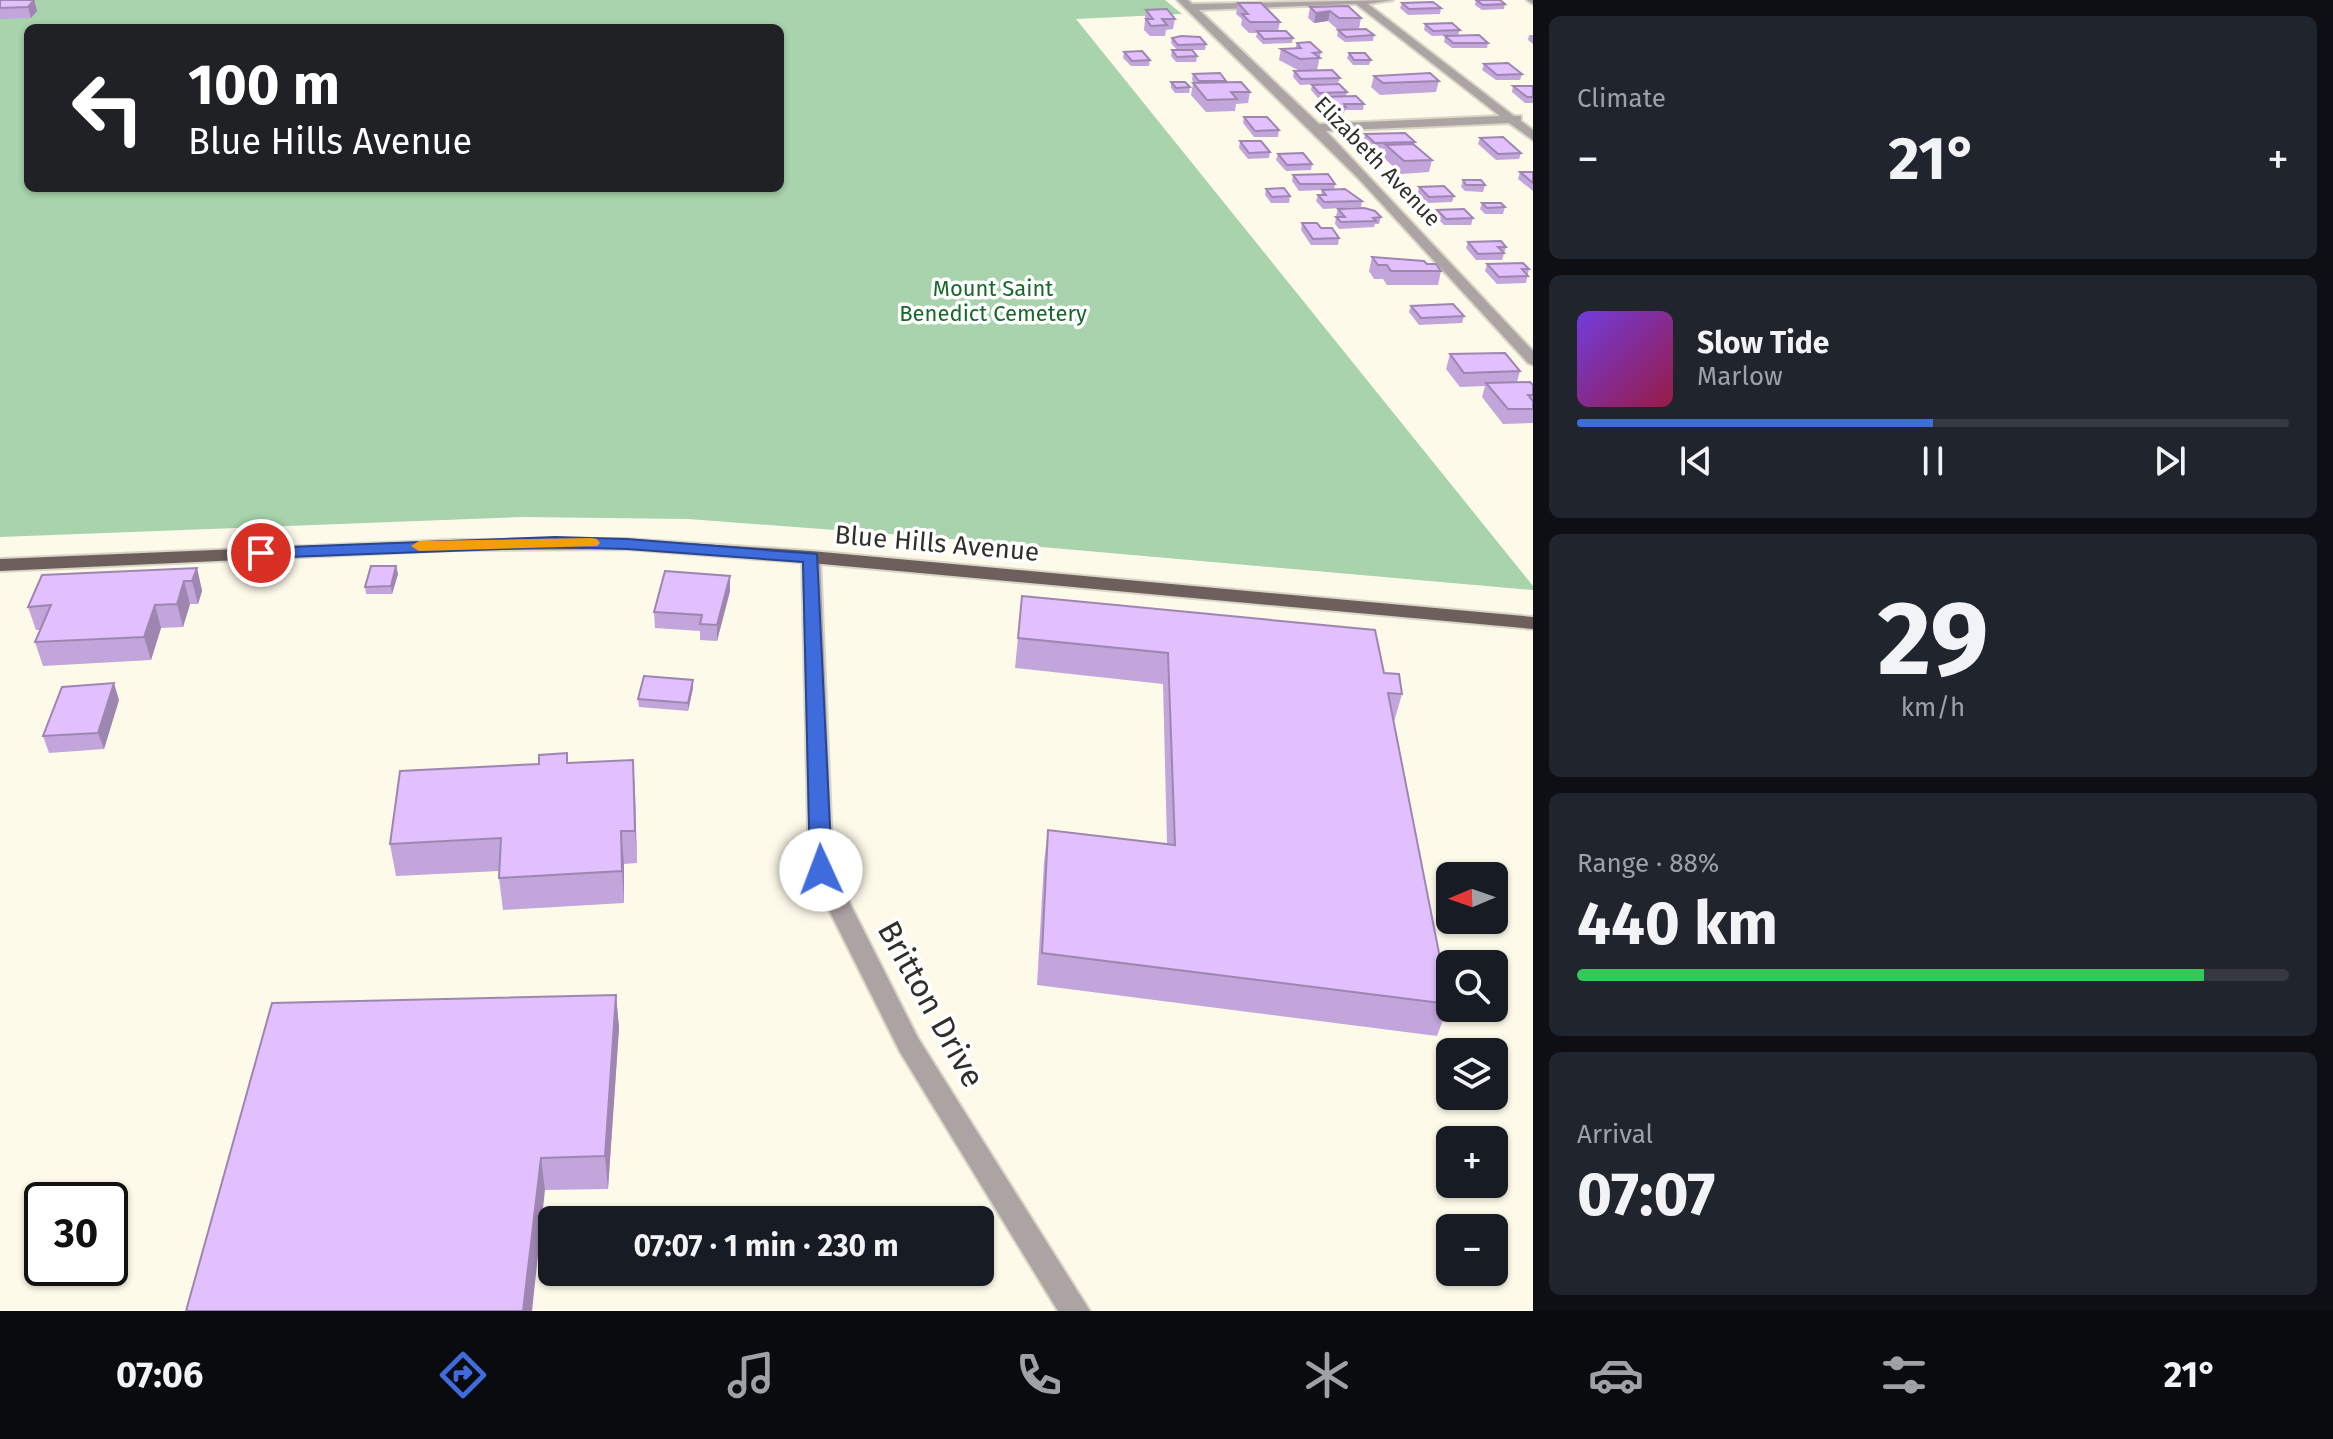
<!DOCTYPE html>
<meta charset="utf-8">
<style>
:root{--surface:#171b24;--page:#20242c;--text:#f1f3f6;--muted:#9ea1a6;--line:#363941;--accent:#3e6cdd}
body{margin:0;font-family:"Fira Sans",sans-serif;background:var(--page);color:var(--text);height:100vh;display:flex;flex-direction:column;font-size:30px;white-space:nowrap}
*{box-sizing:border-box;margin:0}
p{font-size:26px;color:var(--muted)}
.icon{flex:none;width:44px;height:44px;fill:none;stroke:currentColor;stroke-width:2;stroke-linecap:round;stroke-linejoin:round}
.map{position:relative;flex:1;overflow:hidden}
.panel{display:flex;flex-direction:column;gap:16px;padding:16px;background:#0d0f14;width:800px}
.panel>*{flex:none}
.hud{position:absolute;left:24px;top:24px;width:760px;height:168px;border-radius:12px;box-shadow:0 2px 6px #0004;background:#202124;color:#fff;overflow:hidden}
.needle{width:52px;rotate:268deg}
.fabs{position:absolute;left:1436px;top:862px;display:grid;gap:16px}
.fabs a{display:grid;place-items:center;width:72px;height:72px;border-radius:12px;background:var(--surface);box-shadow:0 2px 6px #0004;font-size:40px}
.speed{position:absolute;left:24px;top:1182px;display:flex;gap:16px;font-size:40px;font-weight:700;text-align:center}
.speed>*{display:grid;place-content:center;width:104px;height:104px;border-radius:50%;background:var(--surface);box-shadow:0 2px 6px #0004;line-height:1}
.speed .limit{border:4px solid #111;border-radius:12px;background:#fff;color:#111}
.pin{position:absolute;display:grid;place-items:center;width:68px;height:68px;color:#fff;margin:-34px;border:4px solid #fff;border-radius:50%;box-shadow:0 2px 8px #0007}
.me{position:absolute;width:88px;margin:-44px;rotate:358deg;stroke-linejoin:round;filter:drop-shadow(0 0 6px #0008)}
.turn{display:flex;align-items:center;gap:28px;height:168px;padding:0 32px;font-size:36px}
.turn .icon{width:104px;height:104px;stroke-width:2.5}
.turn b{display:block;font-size:56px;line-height:68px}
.big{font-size:60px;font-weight:700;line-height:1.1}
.panel .tile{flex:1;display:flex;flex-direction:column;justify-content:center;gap:12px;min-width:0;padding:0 28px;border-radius:12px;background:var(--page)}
.panel .dial{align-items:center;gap:0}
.dial b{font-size:104px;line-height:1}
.song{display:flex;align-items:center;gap:24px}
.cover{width:96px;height:96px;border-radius:12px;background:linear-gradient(135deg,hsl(260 70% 55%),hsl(340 70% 35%))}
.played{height:8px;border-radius:4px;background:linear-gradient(90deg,var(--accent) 50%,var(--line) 50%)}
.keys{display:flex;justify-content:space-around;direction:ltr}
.heat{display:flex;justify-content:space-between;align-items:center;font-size:44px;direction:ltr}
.charge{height:12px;border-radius:6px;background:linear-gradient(90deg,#34c759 88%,var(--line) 0)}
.trip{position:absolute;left:538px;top:1206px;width:456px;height:80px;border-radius:12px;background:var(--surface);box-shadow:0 2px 6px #0004;font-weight:700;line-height:80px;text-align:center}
.tab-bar{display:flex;height:128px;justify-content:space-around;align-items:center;background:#090b0e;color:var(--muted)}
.tab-bar .icon{width:56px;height:56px}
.tab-bar .active{color:var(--accent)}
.tab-bar b{font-size:36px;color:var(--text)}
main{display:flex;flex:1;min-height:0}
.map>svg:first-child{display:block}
.green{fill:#a8d3ac;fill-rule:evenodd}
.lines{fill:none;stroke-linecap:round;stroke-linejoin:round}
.minor-casing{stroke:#d9d5c7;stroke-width:4}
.major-casing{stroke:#d9d5c7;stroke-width:4}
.minor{fill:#aca4a3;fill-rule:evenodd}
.major{fill:#6c5f5c;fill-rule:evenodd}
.wall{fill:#c2a5da}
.shaded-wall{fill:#9e86b1}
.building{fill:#e1c0fd;stroke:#9e86b1;stroke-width:2}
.route{fill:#3e6cdd;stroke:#284690;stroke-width:2}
.slow{fill:#f59e0b}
.labels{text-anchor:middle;stroke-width:7;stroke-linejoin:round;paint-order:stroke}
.far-street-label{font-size:22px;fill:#312f29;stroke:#fff}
.far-park-label{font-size:22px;fill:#18682c;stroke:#fff}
.street-label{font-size:26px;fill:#312f29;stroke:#fff}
.near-street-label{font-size:32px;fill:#312f29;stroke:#fff}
</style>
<main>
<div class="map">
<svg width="1533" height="1311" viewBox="0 0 1533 1311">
<rect width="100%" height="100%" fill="#fefaea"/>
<path class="green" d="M0 0H1165L1182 14 1076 19 1533 586V590L928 537 688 519 523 517 0 537ZM28 28H780V188H28Z"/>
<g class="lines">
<g class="minor-casing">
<g id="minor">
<path d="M1177 0H1188L1192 4 1393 0 1368 4 1514 116H1521V121L1533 130V140L1509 123 1326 131 1533 351V365L1528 363 1358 178ZM1356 4 1500 116 1319 124 1199 10Z"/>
<path d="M1527 0H1533V4Z"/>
<path d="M811 551 820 557 833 870 918 1038 1090 1311H1058L900 1052 809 870 802 557Z"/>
</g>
</g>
<g class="major-casing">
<path id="major" d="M627 539 811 551 1533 617V629L811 563 627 549 454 550 0 571V559L454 540Z"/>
</g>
<use href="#minor" class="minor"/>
<use href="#major" class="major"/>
</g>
<g class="wall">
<path d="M0 0H34L37 11 31 18 0 19Z"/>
<path d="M1476 0 1505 4 1504 9 1482 10 1475 5Z"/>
<path d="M1238 3 1280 22 1278 31 1293 38 1292 43 1263 44 1256 37 1257 33H1249L1241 25 1242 19 1236 14Z"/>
<path d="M1402 3 1441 8 1440 14 1408 15 1400 8Z"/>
<path d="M1310 7 1361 18 1359 29H1337L1328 21 1314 23 1308 18Z"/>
<path d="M1146 10 1175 19 1173 29 1166 30 1165 36H1150L1144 30Z"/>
<path d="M1425 24 1460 30 1458 35 1432 36 1424 30Z"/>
<path d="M1338 30 1374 35 1373 41 1345 42 1337 36Z"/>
<path d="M1529 35H1533V44L1528 40Z"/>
<path d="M1445 36 1488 43 1487 48H1452L1444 42Z"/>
<path d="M1172 38 1206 44 1205 50H1192L1197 56 1196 62H1176L1171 56 1172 50H1177L1171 43Z"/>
<path d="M1297 43 1321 52 1317 70H1298L1279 60 1281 49H1295Z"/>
<path d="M1124 52 1150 60 1149 66H1131L1123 58Z"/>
<path d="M1349 53 1371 60 1369 65H1353L1347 58Z"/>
<path d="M1484 64 1522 74 1520 80H1496L1482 70Z"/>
<path d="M1294 71 1340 78 1338 83 1300 85 1293 77Z"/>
<path d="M1193 74 1226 81V82L1250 92 1248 103 1236 104 1235 111 1206 112 1191 95 1193 83H1194L1192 80Z"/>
<path d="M1374 76 1439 81 1436 92 1380 95 1371 87Z"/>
<path d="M1171 82 1190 87 1189 93H1175L1171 88Z"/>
<path d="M1312 85 1347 92 1346 96 1364 104 1363 110H1345L1344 113H1331L1321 103 1322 98H1318L1311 90Z"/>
<path d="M1513 86H1533V103H1525L1512 92Z"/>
<path d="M1244 117 1279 130 1278 137H1254L1243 123Z"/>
<path d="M1365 134 1415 142 1414 144 1432 160 1429 172 1401 174 1383 157 1385 149H1374L1364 140Z"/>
<path d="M1480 138 1521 153 1519 159 1496 160 1478 144Z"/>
<path d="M1240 141 1270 152 1269 158 1248 159 1239 148Z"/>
<path d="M1278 154 1312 164 1311 170 1286 171 1276 160Z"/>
<path d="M1520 172H1533V191L1518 179Z"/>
<path d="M1293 175 1335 184 1334 190 1362 201 1361 207 1323 209 1316 201 1318 195H1321L1322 190 1299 191 1292 181Z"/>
<path d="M1463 180 1485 185 1483 192 1465 191 1461 187Z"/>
<path d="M1419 187 1454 196 1452 202 1427 203 1418 193Z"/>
<path d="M1266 189 1290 196 1289 203H1271L1265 195Z"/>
<path d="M1482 203 1505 207 1503 214H1485L1480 209Z"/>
<path d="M1338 209 1381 217 1379 224H1375L1374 227 1339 229 1335 224 1336 217H1338L1336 216Z"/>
<path d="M1437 210 1473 218 1471 225H1444L1435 216Z"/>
<path d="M1302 223 1339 238 1338 245H1311L1301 230Z"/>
<path d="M1468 242 1506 247 1502 260H1476L1466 248Z"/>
<path d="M1372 257 1427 264 1441 271 1438 285H1387L1383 279H1374L1369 271Z"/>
<path d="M1487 264 1529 269 1526 283 1497 284 1485 271Z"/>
<path d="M1411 306 1464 316 1462 323 1419 325 1409 312Z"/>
<path d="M1450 354 1520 371 1517 382 1533 385V423L1503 424 1482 397 1485 386 1460 387 1446 369Z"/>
<path d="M396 566 398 574 392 594H366L365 587Z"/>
<path d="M197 568 202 591 198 604H190L183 627 161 628 151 660 43 666 35 642 41 630H36L28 607Z"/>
<path d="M730 591 717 641 700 640V631L655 628 654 612Z"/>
<path d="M1022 596 1384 673 1402 694 1394 722 1449 1004 1437 1036 1037 985 1044 862 1048 830 1167 844 1163 684 1015 668Z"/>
<path d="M693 688 688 711 639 707 638 699Z"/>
<path d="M119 700 104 749 49 753 43 736Z"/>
<path d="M633 760 637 863 624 864V903L503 910 499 878V871L396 876 390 844 568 763Z"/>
<path d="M616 995 619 1028 608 1189 545 1190 186 1311Z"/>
</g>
<g class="shaded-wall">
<path d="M34 0 37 11 31 18 28 7Z"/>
<path d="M1330 11 1328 21 1314 23 1316 13Z"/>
<path d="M396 566 398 574 392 594 391 586Z"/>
<path d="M197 568 202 591 198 604 192 581Z"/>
<path d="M730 576V591L717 641V625Z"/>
<path d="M184 581 190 604 183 627 177 604Z"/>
<path d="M155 605 161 628 151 660 144 637Z"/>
<path d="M693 680V688L688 711V703Z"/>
<path d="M114 683 119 700 104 749 98 733Z"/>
<path d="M633 760 635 791 637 863 635 831Z"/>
<path d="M621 831 624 864V903L622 871Z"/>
<path d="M616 995 619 1028 608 1189 605 1156Z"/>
<path d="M541 1158 545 1190 532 1311H523Z"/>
</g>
<g class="building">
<path d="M0 0H34L28 7 0 8Z"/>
<path d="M1476 0H1500L1505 4 1483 5Z"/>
<path d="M1433 2 1441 8 1409 9 1402 3Z"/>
<path d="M1238 3H1261L1280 22H1250L1242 14H1248Z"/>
<path d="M1348 6 1361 18H1339L1330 11 1316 13 1310 7Z"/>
<path d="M1167 9 1175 19H1162L1167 25 1151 26 1146 19H1153L1146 10Z"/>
<path d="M1452 23 1460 30 1433 31 1425 24Z"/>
<path d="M1366 29 1374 35 1346 37 1338 30Z"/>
<path d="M1257 31H1286L1293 38 1264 39Z"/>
<path d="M1479 35 1488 43H1453L1445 36Z"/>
<path d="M1181 36 1200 37 1206 44 1178 45 1172 38Z"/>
<path d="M1310 42 1321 52 1313 53 1320 58 1300 59 1281 49 1301 48 1297 43Z"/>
<path d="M1172 50H1192L1197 56 1177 57Z"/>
<path d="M1142 51 1150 60 1132 61 1124 52Z"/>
<path d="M1349 53H1365L1371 60H1354Z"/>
<path d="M1508 63 1522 74 1497 75 1484 64Z"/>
<path d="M1332 70 1340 78 1301 79 1294 71Z"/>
<path d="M1220 73 1226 81H1199L1193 74Z"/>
<path d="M1430 73 1439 81 1383 83 1374 76Z"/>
<path d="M1171 82H1185L1190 87 1176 88Z"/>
<path d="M1241 82 1250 92H1231L1237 99 1207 100 1193 83Z"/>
<path d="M1339 84 1347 92 1319 93 1312 85Z"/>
<path d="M1513 86H1533V97H1527Z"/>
<path d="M1356 96 1364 104H1344L1346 107H1332L1323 97Z"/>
<path d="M1244 117H1267L1279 130 1255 131Z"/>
<path d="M1405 133 1415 142 1375 143 1365 134Z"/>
<path d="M1503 137 1521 153 1498 154 1480 138Z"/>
<path d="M1240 141H1261L1270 152 1249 153Z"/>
<path d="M1413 144 1432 160 1404 161 1386 145Z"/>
<path d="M1303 153 1312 164 1287 165 1278 154Z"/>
<path d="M1520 172H1533V183Z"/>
<path d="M1328 174 1335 184H1300L1293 175Z"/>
<path d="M1463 180H1481L1485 185H1466Z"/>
<path d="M1444 186 1454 196 1429 197 1419 187Z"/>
<path d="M1284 188 1290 196 1272 197 1266 189Z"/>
<path d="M1345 189 1362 201 1324 202 1318 195H1326L1322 190Z"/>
<path d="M1482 203H1501L1505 207 1487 208Z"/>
<path d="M1364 208 1375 211 1381 217 1373 218 1376 221 1341 222 1336 217H1345L1338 209Z"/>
<path d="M1464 209 1473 218 1446 219 1437 210Z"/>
<path d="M1302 223H1317L1321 228H1332L1339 238 1313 239Z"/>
<path d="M1501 241 1506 247H1498L1504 253 1478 254 1468 242Z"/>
<path d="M1372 257 1424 261 1427 264H1436L1441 271H1391L1387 265H1378Z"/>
<path d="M1523 263 1529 269H1522L1528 276 1499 277 1487 264Z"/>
<path d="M1453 304 1464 316 1421 318 1411 306Z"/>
<path d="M1505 353 1520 371 1464 373 1450 354Z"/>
<path d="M1530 382 1533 385V395H1528L1533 401V409H1508L1486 383Z"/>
<path d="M371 566H396L391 586 365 587Z"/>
<path d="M197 568 192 581H184L177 604 155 605 144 637 35 642 51 605 28 607 42 575Z"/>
<path d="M665 571 730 576 717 625 700 624 702 615 654 612Z"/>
<path d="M1022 596 1375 630 1384 673 1399 674 1402 694 1388 693 1449 1004 1042 953 1048 830 1175 845 1168 653 1018 638Z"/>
<path d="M644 676 693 680 688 703 638 699Z"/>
<path d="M114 683 98 733 43 736 62 687Z"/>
<path d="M567 753V763L633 760 635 831H621L622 871 499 878 501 838 390 844 400 771 539 764V755Z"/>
<path d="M616 995 605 1156 541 1158 523 1311H186L272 1003Z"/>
</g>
<path class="route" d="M555 537 627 539 817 554 832 870 828 875H814L810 870 803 562 627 549 555 547 261 558 253 553 261 548Z"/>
<path class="slow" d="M592 538 597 539 600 543 597 546 419 551 411 546 419 541Z"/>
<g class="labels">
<g class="far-street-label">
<text transform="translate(1378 161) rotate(46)" y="8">Elizabeth Avenue</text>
</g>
<g class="far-park-label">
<text x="993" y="296">Mount Saint<tspan x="993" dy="25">Benedict Cemetery</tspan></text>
</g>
<g class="street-label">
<text transform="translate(937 543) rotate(5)" y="9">Blue Hills Avenue</text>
</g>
<g class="near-street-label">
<text transform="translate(931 1004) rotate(61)" y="11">Britton Drive</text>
</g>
</g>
</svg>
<div class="fabs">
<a><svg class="needle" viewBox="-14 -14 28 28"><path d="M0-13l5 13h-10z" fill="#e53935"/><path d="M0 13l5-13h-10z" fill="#9ea1a6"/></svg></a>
<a><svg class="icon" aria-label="search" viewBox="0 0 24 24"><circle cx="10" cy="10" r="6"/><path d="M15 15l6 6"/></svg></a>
<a><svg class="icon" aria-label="layers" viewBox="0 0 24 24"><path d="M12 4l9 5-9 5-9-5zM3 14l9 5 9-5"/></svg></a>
<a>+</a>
<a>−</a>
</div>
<div class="speed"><div class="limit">30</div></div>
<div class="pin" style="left:261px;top:553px;background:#d93025"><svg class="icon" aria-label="arrive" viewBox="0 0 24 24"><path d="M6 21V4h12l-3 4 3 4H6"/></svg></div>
<svg class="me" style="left:821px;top:870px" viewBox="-20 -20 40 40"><circle r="19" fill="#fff"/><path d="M0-13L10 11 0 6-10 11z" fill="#3e6cdd"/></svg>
<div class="trip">07:07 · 1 min · 230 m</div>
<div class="hud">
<div class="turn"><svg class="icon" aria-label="left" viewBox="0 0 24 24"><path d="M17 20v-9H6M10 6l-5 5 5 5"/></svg><div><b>100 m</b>Blue Hills Avenue</div></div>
</div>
</div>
<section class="panel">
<div class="tile"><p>Climate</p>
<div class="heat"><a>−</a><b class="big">21°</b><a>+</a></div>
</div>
<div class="tile">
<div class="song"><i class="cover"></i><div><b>Slow Tide</b><p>Marlow</p></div></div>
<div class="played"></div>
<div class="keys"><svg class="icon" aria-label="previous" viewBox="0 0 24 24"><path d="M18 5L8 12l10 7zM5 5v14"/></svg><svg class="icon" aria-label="pause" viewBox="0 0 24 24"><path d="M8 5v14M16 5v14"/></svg><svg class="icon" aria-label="next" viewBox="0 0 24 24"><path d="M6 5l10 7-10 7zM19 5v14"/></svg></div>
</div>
<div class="tile dial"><b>29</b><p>km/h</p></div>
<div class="tile"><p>Range · 88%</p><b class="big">440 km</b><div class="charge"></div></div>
<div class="tile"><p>Arrival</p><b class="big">07:07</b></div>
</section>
</main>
<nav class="tab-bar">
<b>07:06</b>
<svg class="icon active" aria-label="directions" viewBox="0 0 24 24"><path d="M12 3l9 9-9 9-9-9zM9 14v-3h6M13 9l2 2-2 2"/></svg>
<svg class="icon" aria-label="music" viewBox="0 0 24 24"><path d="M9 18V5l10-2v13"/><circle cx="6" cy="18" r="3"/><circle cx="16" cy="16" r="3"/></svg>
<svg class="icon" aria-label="phone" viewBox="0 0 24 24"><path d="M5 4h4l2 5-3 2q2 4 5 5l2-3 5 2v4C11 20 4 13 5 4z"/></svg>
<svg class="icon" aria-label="climate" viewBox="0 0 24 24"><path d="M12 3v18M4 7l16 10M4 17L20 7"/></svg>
<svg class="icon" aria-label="car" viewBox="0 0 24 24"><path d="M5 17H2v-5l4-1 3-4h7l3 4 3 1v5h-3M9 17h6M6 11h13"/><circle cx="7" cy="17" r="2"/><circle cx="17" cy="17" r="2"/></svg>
<svg class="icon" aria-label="filters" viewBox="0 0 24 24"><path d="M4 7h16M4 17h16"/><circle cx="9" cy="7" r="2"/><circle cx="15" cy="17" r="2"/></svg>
<b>21°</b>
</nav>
